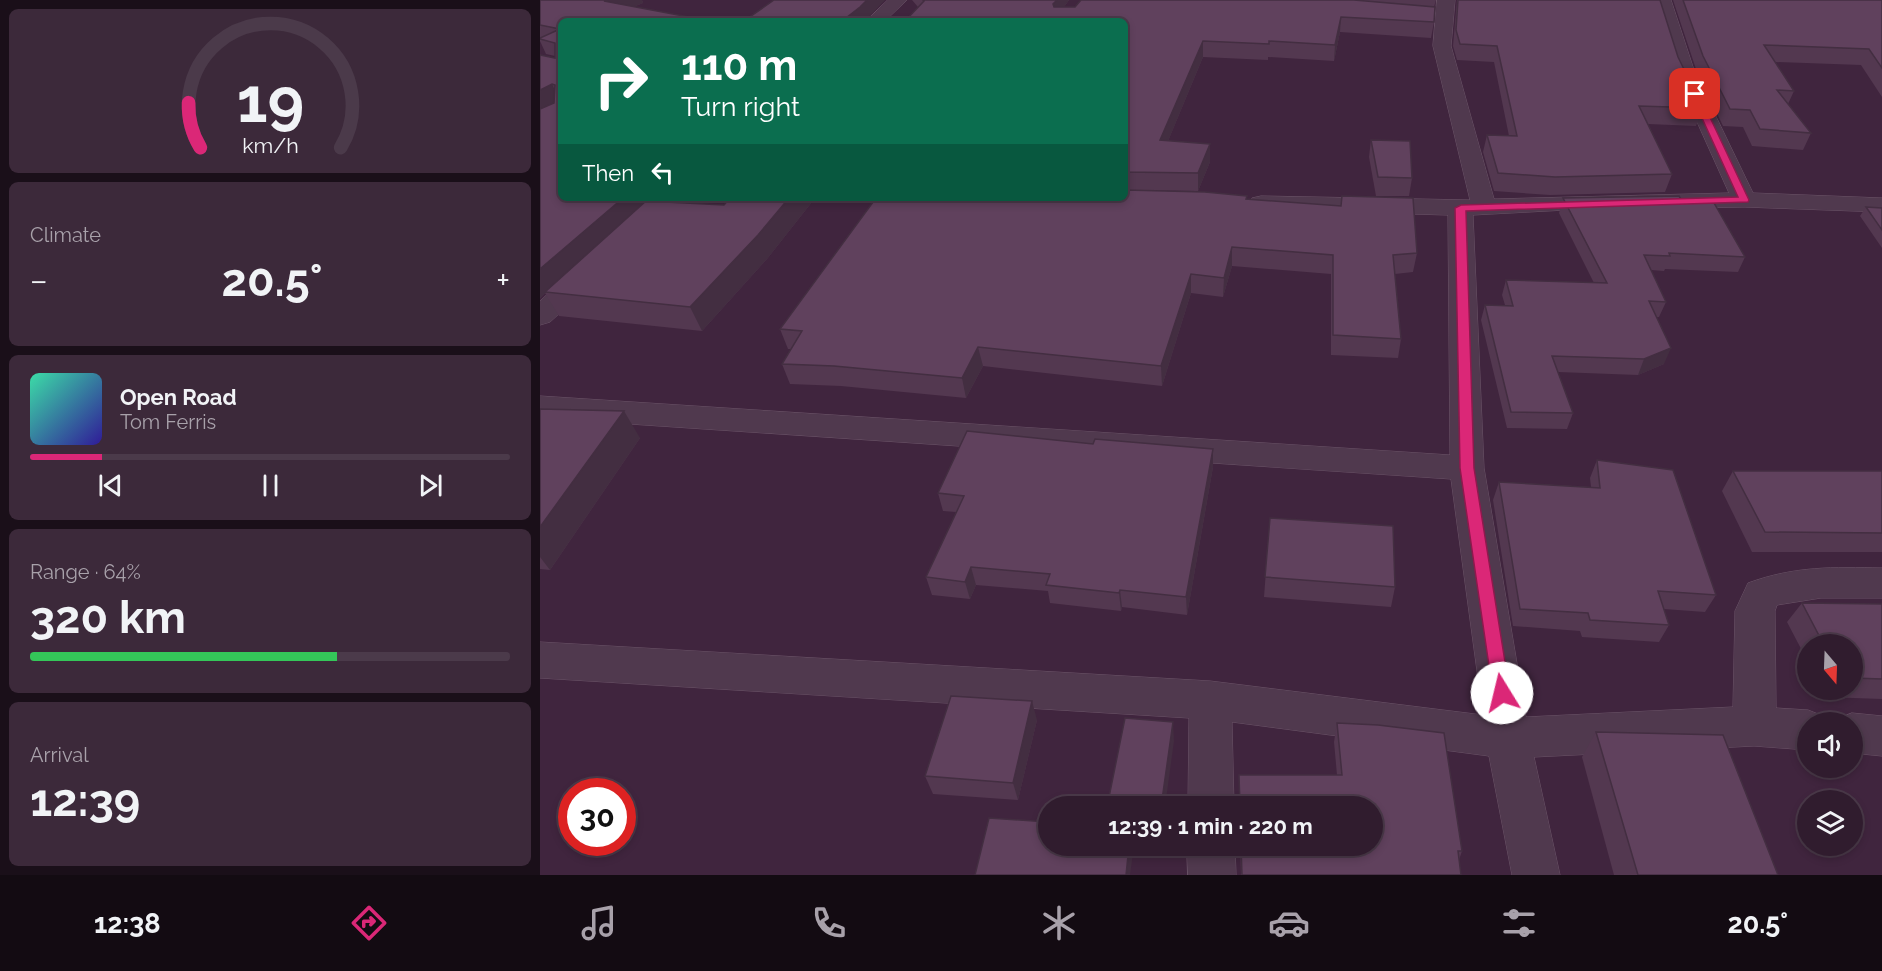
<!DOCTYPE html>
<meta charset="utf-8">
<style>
:root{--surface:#301c2e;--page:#3c293a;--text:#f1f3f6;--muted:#a8a1aa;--line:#4b3a4a;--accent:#db2777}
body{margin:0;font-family:Raleway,sans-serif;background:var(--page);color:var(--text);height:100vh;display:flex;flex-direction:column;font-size:22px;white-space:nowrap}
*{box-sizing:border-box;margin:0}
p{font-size:20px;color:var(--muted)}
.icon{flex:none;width:33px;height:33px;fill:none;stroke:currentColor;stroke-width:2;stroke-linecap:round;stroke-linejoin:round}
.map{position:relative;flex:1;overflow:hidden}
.panel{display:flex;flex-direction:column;gap:9px;padding:9px;background:#1a0f19;width:540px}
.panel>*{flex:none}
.banner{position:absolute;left:18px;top:18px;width:570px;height:183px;border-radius:9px;box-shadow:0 3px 9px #0003,0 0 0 2px var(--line);background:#0b6e4f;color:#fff;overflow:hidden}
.needle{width:39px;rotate:161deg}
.buttons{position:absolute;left:1257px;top:634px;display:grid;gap:12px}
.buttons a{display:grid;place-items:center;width:66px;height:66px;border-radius:50%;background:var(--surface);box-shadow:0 3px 9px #0003,0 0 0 2px var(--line);font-size:30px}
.speed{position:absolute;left:18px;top:778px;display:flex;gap:12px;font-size:30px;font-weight:700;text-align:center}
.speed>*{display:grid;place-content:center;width:78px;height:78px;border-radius:50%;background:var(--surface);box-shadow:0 3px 9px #0003,0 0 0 2px var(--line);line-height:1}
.speed .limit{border:9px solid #d22;background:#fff;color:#111}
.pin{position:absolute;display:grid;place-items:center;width:51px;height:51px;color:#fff;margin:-26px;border-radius:12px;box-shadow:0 3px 9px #0006}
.me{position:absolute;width:66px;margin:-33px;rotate:351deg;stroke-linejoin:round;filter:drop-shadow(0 0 4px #0008)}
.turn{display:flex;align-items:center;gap:21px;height:126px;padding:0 24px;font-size:27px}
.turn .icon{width:78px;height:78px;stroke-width:2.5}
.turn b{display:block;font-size:42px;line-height:51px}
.then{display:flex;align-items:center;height:57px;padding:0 24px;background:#0003;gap:12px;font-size:22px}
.big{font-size:45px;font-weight:700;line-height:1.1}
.panel .tile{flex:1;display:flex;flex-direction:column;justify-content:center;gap:9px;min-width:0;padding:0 21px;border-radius:9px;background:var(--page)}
.panel .dial{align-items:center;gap:0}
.dial svg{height:156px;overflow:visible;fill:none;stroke:var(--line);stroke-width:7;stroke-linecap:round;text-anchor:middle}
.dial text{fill:var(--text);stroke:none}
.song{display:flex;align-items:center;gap:18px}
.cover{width:72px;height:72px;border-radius:9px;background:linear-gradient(135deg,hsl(160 70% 55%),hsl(250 70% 35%))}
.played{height:6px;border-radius:3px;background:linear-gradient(90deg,var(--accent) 15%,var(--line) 15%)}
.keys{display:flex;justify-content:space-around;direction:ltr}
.heat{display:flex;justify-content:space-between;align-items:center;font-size:33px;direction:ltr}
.charge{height:9px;border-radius:4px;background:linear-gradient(90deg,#34c759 64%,var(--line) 0)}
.trip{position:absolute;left:498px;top:796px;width:345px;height:60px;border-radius:30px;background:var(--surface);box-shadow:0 3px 9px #0003,0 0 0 2px var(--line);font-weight:700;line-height:60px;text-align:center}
.menu{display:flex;height:96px;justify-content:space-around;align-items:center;background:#130b12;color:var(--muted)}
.menu .icon{width:42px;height:42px}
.menu .on{color:var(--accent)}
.menu b{font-size:27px;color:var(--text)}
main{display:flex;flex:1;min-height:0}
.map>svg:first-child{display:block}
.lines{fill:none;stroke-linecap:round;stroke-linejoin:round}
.street-casing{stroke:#6b5468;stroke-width:1}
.street{fill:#50394e;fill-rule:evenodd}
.wall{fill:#533850}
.shaded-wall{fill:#432e41}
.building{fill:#60415d;stroke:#432e41;stroke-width:1.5}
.route{fill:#db2777;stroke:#8e194d;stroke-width:1.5}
</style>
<main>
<section class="panel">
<div class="tile dial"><svg viewBox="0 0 100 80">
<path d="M14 69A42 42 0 1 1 86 69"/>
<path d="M14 69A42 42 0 0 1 8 46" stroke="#db2777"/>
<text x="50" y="56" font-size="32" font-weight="700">19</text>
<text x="50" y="72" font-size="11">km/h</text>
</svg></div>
<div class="tile"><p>Climate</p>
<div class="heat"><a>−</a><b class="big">20.5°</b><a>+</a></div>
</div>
<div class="tile">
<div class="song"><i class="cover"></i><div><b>Open Road</b><p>Tom Ferris</p></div></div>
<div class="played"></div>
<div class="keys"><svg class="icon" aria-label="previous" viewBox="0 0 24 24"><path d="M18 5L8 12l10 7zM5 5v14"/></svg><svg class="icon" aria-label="pause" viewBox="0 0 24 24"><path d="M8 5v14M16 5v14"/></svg><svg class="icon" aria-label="next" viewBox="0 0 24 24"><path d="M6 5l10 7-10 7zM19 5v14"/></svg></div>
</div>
<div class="tile"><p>Range · 64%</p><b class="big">320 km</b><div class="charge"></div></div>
<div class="tile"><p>Arrival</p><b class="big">12:39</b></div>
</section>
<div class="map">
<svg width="1342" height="875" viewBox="0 0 1342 875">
<rect width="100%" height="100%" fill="#40253e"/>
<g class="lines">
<g class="street-casing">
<g id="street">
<path d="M348 0H367L345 21H326Z"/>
<path d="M897 0H915L911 46 954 199 1189 193 1135 73 1113 0H1131L1155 73 1213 193 1342 198V212L1204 207 1026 210 933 215 944 468 986 717 1193 707 1195 611 1208 583C1255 566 1293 567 1342 568V598H1281L1237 605 1235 611 1236 708 1268 710 1283 716 1287 723H1268V750L1214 746 994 757 1020 875H972L949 756 692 722 694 807H648L649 718 0 678V642L670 681 943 715 911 479 0 418V396L910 455 908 215 721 210 712 208 709 203 712 198 721 196 930 200 893 46Z"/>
<path d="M115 198H141L100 238 91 241 82 238 78 233 82 228Z"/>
<path d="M46 266 56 268 60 274 56 280 10 322 0 325V301L36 268Z"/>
<path d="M1312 713 1342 716V756L1312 753V723H1295L1297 719Z"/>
<path d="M647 846H695L696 875H648Z"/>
</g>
</g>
<use href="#street" class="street"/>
</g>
<g class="wall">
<path d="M0 0H102L103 3 93 7 21 198H112L108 201 184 205 272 202 227 259 162 331 19 316 5 293 0 298V55L15 58V56L6 54 0 41Z"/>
<path d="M372 0H529L524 7H535L541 0H896L894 7V22L891 38 800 32 794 61 728 57V60L663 57 628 141 670 144V162L658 191 585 190V21L378 7Z"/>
<path d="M917 0H1120L1138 57 1163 108 1156 126 1108 124 1132 174 1125 192 1010 195 954 191 943 152 947 135 969 136 954 62 917 60 913 46Z"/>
<path d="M1133 0H1342V97L1321 65 1235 62 1254 91 1248 104 1271 133 1263 150 1212 146 1203 127 1183 126 1157 72Z"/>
<path d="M831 140 872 178 869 196H836L829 157Z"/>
<path d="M707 196V200L801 206 802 196 877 253 873 272 855 274 861 339 858 358 791 355V274L692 266 683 297 651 293 622 386 443 366 426 398 301 386 250 384 242 364 251 349H248L240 329Z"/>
<path d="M1023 198 1142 201 1205 257 1198 272 1125 269 1124 271 1111 270 1126 302 1119 317H1116L1124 364 1098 375 1018 372 1033 413 1027 429 967 428 941 320 945 305H965L962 295 966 280 1054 283 1019 213Z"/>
<path d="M1326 207 1342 208V248L1320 216Z"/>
<path d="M0 409 100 438 10 570 0 569Z"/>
<path d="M1057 460 1176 595 1165 612 1124 609 1129 625 1119 642 1042 637 1040 631 973 626 953 500 959 482 1051 487 1050 478Z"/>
<path d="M673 467 647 615 582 607 581 611 510 603 508 591 436 585 430 599 392 595 386 577 416 512 403 511 398 493Z"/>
<path d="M1193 471H1342V552H1212L1182 491Z"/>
<path d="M730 518 855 587 851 607 724 597Z"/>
<path d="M1262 603 1342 604V699L1285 697 1282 690H1312V645H1268V662L1247 622Z"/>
<path d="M497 720 478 800 393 794 385 776Z"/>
<path d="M797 723 922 851 919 860 921 875H701L700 846H832V807H699V775H797L794 742Z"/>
<path d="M1056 732 1238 875H1074L1042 757Z"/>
</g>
<g class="shaded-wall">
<path d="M68 0H102L103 3 71 16 64 1Z"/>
<path d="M327 0H345L325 21H302Z"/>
<path d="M517 0H529L515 20 513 4Z"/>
<path d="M801 17 800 32 794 61 795 45Z"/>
<path d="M663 41V57L621 158 620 140Z"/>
<path d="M12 84 20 101 0 111V90Z"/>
<path d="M670 144V162L658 191V173Z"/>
<path d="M83 198H112L0 298V269Z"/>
<path d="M249 198H270L272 202 227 259 162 331 150 307Z"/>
<path d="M692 247V266L683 297 684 278Z"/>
<path d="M651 274V293L622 386 621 366Z"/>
<path d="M438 347 443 366 426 398 422 378Z"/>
<path d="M1131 348 1124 364 1098 375 1104 359Z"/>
<path d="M84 411 100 438 10 570 0 557V527Z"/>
<path d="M673 449V467L647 615 646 597Z"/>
<path d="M431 567 436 585 430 599 425 582Z"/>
<path d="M580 590 582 607 581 611 579 593Z"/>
<path d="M492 701 497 720 478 800 473 783Z"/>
<path d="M633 722 634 741 625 807H621Z"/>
<path d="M589 846H594L590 875H586Z"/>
</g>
<g class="building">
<path d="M0 0H68L64 1 170 21H21V198H83L0 269V109L14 103 15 85 12 84 0 90V55L15 58V43L0 39V38L20 29 0 25Z"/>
<path d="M234 0H327L320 7 302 21H204Z"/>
<path d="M383 0H517L513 4 514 7H535L541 0H814L895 7 894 22 801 17 795 45 729 41V44L663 41 620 140 670 144 658 173 585 172V21H365L384 1Z"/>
<path d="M918 0H1120L1138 57 1163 108 1099 106 1132 174 1015 177 958 173 947 135 977 136 957 46 920 44 916 30Z"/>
<path d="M1143 0H1342V68L1329 49 1224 45 1254 91 1237 90 1271 133 1220 129 1210 110 1190 109 1163 56Z"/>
<path d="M831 140 870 141 872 178 838 177Z"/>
<path d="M585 190 665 192 707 196 706 199 801 206 802 196 873 198 877 253 853 255 861 339 793 335V255L692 247 684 278 651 274 621 366 438 347 422 378 294 366 242 364 262 331 240 329 336 198H585Z"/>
<path d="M1139 196 1142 201 1174 203 1205 257 1129 253 1130 256 1104 255 1126 302 1109 301 1131 348 1104 359 1012 356 1033 413 971 412 945 305 973 306 966 280 1067 283 1023 198Z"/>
<path d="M190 198H249L218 235 150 307 5 292 106 201 184 205Z"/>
<path d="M1326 207 1342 208V230Z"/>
<path d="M0 409 84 411 0 527Z"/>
<path d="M427 431 553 444 555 439 673 449 646 597 580 590 579 593 506 585 510 574 431 567 425 582 386 577 424 496 398 493Z"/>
<path d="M1057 460 1133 470 1176 595 1118 591 1129 625 1050 620 1048 613 980 609 959 482 1060 488Z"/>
<path d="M1193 471H1342V533L1225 532Z"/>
<path d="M730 518 853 526 855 587 725 577Z"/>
<path d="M1262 603 1342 604V679L1312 678V645H1284Z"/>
<path d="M411 696 492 701 473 783 385 776Z"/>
<path d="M585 718 633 722 621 807H567Z"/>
<path d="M797 723 838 725 904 733 922 851H918L921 875H702L701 846H832V807H700L699 775H802Z"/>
<path d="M1056 732 1183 735 1238 875H1098Z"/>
<path d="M449 818 508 822V846H589L586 875H435Z"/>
</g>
<path class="route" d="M1155 92 1159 94 1209 200 1208 202 926 211 934 468 970 693 968 698 962 700 955 698 953 693 920 468 915 208 921 205 1198 197 1151 94Z"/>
</svg>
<div class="buttons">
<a><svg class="needle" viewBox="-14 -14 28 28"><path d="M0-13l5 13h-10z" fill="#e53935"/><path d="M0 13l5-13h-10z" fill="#a8a1aa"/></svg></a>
<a><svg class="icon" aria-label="sound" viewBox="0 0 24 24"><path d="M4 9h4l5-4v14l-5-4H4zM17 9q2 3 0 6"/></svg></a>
<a><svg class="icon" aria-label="layers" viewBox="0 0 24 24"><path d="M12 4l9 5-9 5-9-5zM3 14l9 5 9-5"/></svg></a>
</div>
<div class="speed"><div class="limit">30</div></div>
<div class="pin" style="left:1155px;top:94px;background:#d93025"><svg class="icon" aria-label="arrive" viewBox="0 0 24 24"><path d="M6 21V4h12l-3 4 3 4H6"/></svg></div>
<svg class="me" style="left:962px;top:693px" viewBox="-20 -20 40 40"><circle r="19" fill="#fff"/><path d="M0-13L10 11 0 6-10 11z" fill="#db2777"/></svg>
<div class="trip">12:39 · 1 min · 220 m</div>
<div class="banner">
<div class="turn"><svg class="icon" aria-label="right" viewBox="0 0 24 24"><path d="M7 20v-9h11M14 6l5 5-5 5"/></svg><div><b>110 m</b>Turn right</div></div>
<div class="then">Then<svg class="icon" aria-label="left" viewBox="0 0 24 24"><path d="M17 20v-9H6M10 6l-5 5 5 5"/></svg></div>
</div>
</div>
</main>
<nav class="menu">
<b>12:38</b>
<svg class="icon on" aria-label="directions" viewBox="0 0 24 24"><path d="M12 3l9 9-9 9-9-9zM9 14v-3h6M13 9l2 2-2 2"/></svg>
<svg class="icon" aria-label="music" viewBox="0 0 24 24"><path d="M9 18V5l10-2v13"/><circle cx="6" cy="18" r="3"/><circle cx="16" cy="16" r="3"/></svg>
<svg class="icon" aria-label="phone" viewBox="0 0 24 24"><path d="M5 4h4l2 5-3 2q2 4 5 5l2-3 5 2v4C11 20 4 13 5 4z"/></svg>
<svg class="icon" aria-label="climate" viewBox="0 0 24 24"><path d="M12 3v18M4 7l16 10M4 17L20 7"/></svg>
<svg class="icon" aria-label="car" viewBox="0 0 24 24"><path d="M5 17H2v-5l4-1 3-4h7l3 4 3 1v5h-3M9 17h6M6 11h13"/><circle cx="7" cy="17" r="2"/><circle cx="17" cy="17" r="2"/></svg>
<svg class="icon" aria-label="filters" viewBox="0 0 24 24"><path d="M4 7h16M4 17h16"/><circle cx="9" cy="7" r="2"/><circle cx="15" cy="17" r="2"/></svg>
<b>20.5°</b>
</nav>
